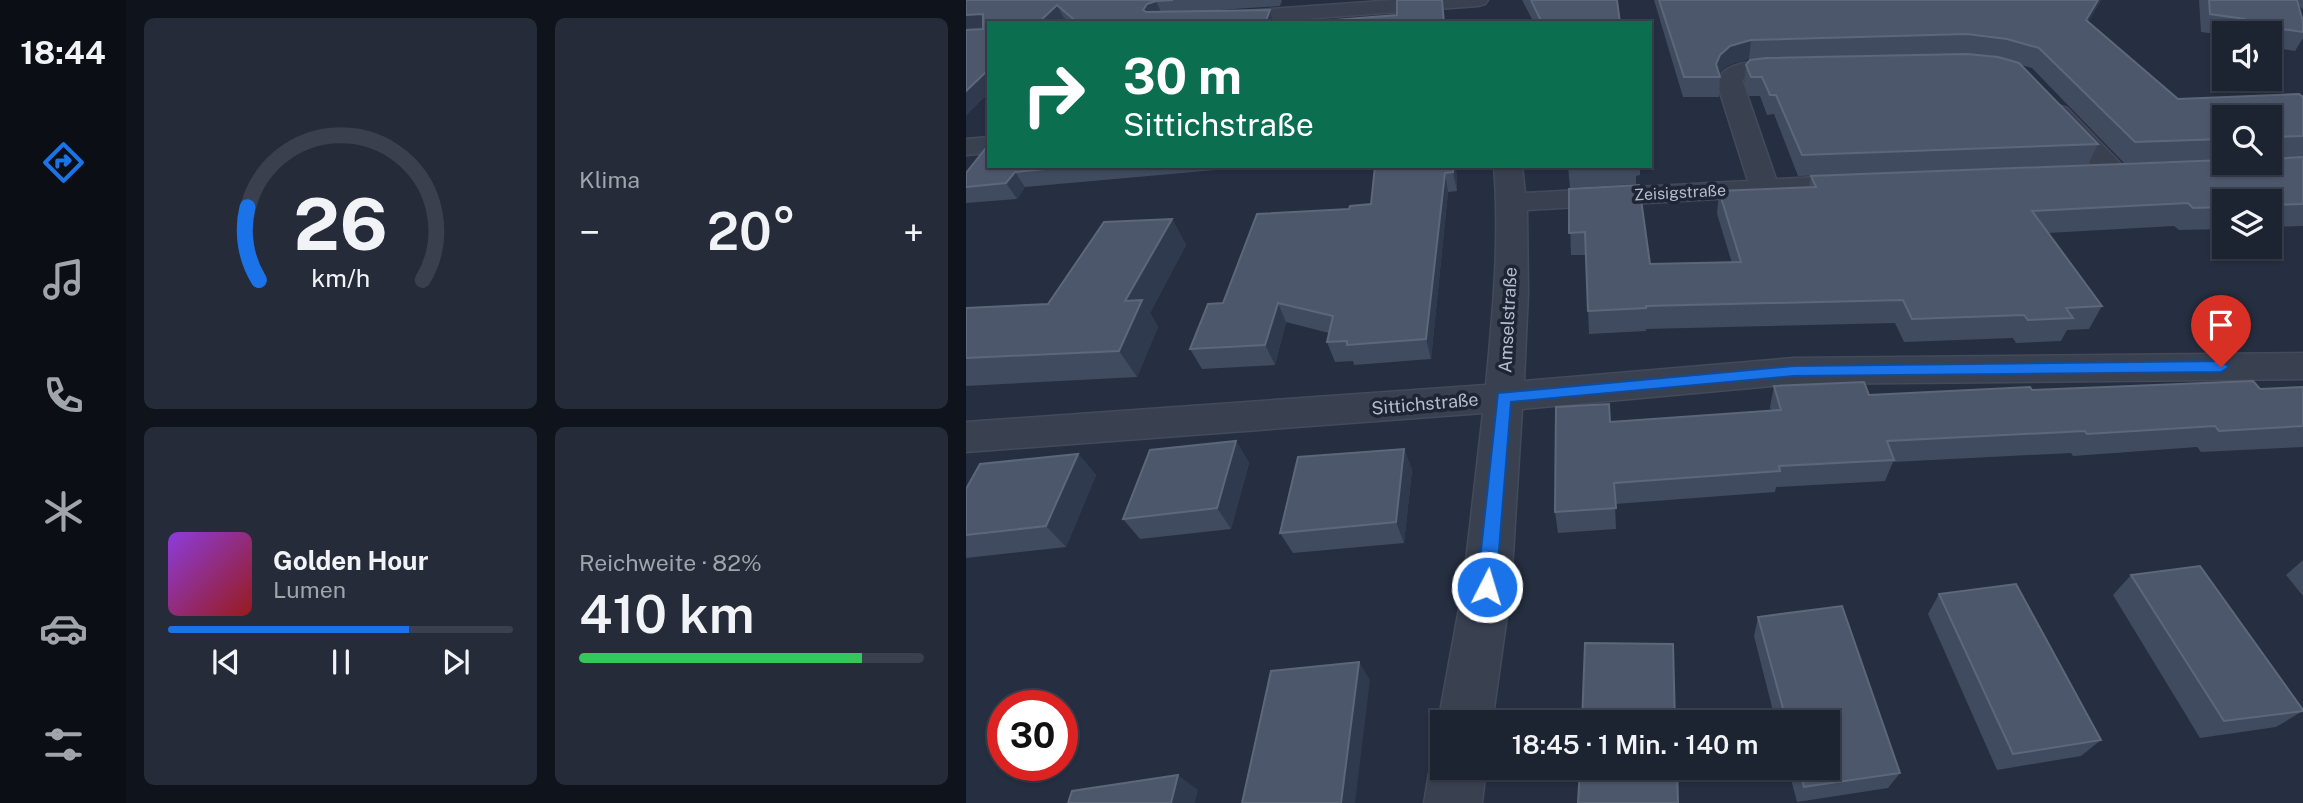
<!DOCTYPE html>
<html lang="de">
<meta charset="utf-8">
<style>
:root{--surface:#1c2331;--page:#252b39;--text:#f1f3f6;--muted:#a0a4ab;--line:#3a404d;--accent:#1a73e8}
body{margin:0;font-family:"Public Sans",sans-serif;background:var(--page);color:var(--text);height:100vh;display:flex;flex-direction:column;font-size:26px;white-space:nowrap}
*{box-sizing:border-box;margin:0}
p{font-size:23px;color:var(--muted)}
.icon{flex:none;width:38px;height:38px;fill:none;stroke:currentColor;stroke-width:2;stroke-linecap:round;stroke-linejoin:round}
.map{position:relative;flex:1;overflow:hidden}
.panel{display:flex;flex-direction:column;gap:18px;padding:18px;background:#0f131b;width:840px}
.panel>*{flex:none}
.guide{position:absolute;left:21px;top:21px;width:665px;height:147px;border-radius:0px;box-shadow:0 2px 5px #0004,0 0 0 2px var(--line);background:#0b6e4f;color:#fff;overflow:hidden}
.tools{position:absolute;left:1246px;top:21px;display:grid;gap:14px}
.tools a{display:grid;place-items:center;width:70px;height:70px;border-radius:0px;background:var(--surface);box-shadow:0 2px 5px #0004,0 0 0 2px var(--line);font-size:35px}
.speed{position:absolute;left:21px;top:690px;display:flex;gap:14px;font-size:35px;font-weight:700;text-align:center}
.speed>*{display:grid;place-content:center;width:91px;height:91px;border-radius:50%;background:var(--surface);box-shadow:0 2px 5px #0004,0 0 0 2px var(--line);line-height:1}
.speed .limit{border:10px solid #d22;background:#fff;color:#111}
.pin{position:absolute;display:grid;place-items:center;width:60px;height:60px;color:#fff;margin:-72px -30px;border-radius:50% 50% 50% 0;rotate:-45deg;box-shadow:0 0 7px #0007}
.pin .icon{rotate:45deg}
.me{position:absolute;width:77px;margin:-38px;rotate:5deg;stroke-linejoin:round;filter:drop-shadow(0 0 5px #0008)}
.turn{display:flex;align-items:center;gap:24px;height:147px;padding:0 21px;font-size:32px}
.turn .icon{width:91px;height:91px;stroke-width:2.5}
.turn b{display:block;font-size:49px;line-height:60px}
.big{font-size:52px;font-weight:600;line-height:1.1}
.panel .widget{flex:1;display:flex;flex-direction:column;justify-content:center;gap:10px;min-width:0;padding:0 24px;border-radius:10px;background:var(--page)}
.panel .dial{align-items:center;gap:0}
.dial svg{height:182px;overflow:visible;fill:none;stroke:var(--line);stroke-width:7;stroke-linecap:round;text-anchor:middle}
.dial text{fill:var(--text);stroke:none}
.song{display:flex;align-items:center;gap:21px}
.cover{width:84px;height:84px;border-radius:10px;background:linear-gradient(135deg,hsl(270 70% 55%),hsl(0 70% 35%))}
.played{height:7px;border-radius:4px;background:linear-gradient(90deg,var(--accent) 70%,var(--line) 70%)}
.keys{display:flex;justify-content:space-around;direction:ltr}
.heat{display:flex;justify-content:space-between;align-items:center;font-size:38px;direction:ltr}
.charge{height:10px;border-radius:5px;background:linear-gradient(90deg,#34c759 82%,var(--line) 0)}
.panel .tiles{flex:1;display:grid;gap:18px;grid-template-columns:repeat(2,1fr)}
.trip{position:absolute;left:464px;top:710px;width:410px;height:70px;border-radius:0px;background:var(--surface);box-shadow:0 2px 5px #0004,0 0 0 2px var(--line);font-weight:600;line-height:70px;text-align:center}
main{display:flex;flex:1;min-height:0}
.tabs{display:flex;flex-direction:column;width:126px;justify-content:space-around;align-items:center;background:#0b0e14;color:var(--muted)}
.tabs .icon{width:49px;height:49px}
.tabs .active{color:var(--accent)}
.tabs b{font-size:32px;color:var(--text)}
.map>svg:first-child{display:block}
.lines{fill:none;stroke-linecap:round;stroke-linejoin:round}
.minor-casing{stroke:#434a5a;stroke-width:3}
.minor{fill:#394151;fill-rule:evenodd}
.wall{fill:#404b60}
.shaded-wall{fill:#303a4f}
.building{fill:#4d576c;stroke:#5d677a;stroke-width:2}
.route{fill:#1a73e8;stroke:#114b97;stroke-width:2}
.labels{text-anchor:middle;stroke-width:7;stroke-linejoin:round;paint-order:stroke}
.far-street-label{font-size:16px;fill:#b6bccb;stroke:#1e2636}
.street-label{font-size:18px;fill:#b6bccb;stroke:#1e2636}
</style>
<main>
<nav class="tabs">
<b>18:44</b>
<svg class="icon active" aria-label="directions" viewBox="0 0 24 24"><path d="M12 3l9 9-9 9-9-9zM9 14v-3h6M13 9l2 2-2 2"/></svg>
<svg class="icon" aria-label="music" viewBox="0 0 24 24"><path d="M9 18V5l10-2v13"/><circle cx="6" cy="18" r="3"/><circle cx="16" cy="16" r="3"/></svg>
<svg class="icon" aria-label="phone" viewBox="0 0 24 24"><path d="M5 4h4l2 5-3 2q2 4 5 5l2-3 5 2v4C11 20 4 13 5 4z"/></svg>
<svg class="icon" aria-label="climate" viewBox="0 0 24 24"><path d="M12 3v18M4 7l16 10M4 17L20 7"/></svg>
<svg class="icon" aria-label="car" viewBox="0 0 24 24"><path d="M5 17H2v-5l4-1 3-4h7l3 4 3 1v5h-3M9 17h6M6 11h13"/><circle cx="7" cy="17" r="2"/><circle cx="17" cy="17" r="2"/></svg>
<svg class="icon" aria-label="filters" viewBox="0 0 24 24"><path d="M4 7h16M4 17h16"/><circle cx="9" cy="7" r="2"/><circle cx="15" cy="17" r="2"/></svg>
</nav>
<section class="panel">
<div class="tiles">
<div class="widget dial"><svg viewBox="0 0 100 80">
<path d="M14 69A42 42 0 1 1 86 69"/>
<path d="M14 69A42 42 0 0 1 9 37" stroke="#1a73e8"/>
<text x="50" y="56" font-size="32" font-weight="700">26</text>
<text x="50" y="72" font-size="11">km/h</text>
</svg></div>
<div class="widget"><p>Klima</p>
<div class="heat"><a>−</a><b class="big">20°</b><a>+</a></div>
</div>
<div class="widget">
<div class="song"><i class="cover"></i><div><b>Golden Hour</b><p>Lumen</p></div></div>
<div class="played"></div>
<div class="keys"><svg class="icon" aria-label="previous" viewBox="0 0 24 24"><path d="M18 5L8 12l10 7zM5 5v14"/></svg><svg class="icon" aria-label="pause" viewBox="0 0 24 24"><path d="M8 5v14M16 5v14"/></svg><svg class="icon" aria-label="next" viewBox="0 0 24 24"><path d="M6 5l10 7-10 7zM19 5v14"/></svg></div>
</div>
<div class="widget"><p>Reichweite · 82%</p><b class="big">410 km</b><div class="charge"></div></div>
</div>
</section>
<div class="map">
<svg width="1337" height="803" viewBox="0 0 1337 803">
<rect width="100%" height="100%" fill="#252f41"/>
<g class="lines">
<g class="minor-casing">
<g id="minor">
<path d="M429 0H522L519 4 512 6 284 23H186L189 19 196 17Z"/>
<path d="M797 60 838 62 841 67 838 72C818 77 795 69 776 80L810 179 894 175 904 178 908 184 904 190 561 210 562 293 558 381 828 358 1337 353V379L828 384 556 409 545 587 526 723H476V732L472 723 497 587 517 413 0 452V422L520 385C527 312 534 239 528 166H556L559 193 782 181 751 83C757 63 779 63 797 60Z"/>
<path d="M1092 105 1101 108 1158 167 1162 173 1158 179 1148 181 1138 179 1083 118 1079 113 1083 108Z"/>
<path d="M23 137V153L0 155V139Z"/>
<path d="M476 747V768H520L516 803H458L464 768 472 748Z"/>
</g>
</g>
<use href="#minor" class="minor"/>
</g>
<g class="wall">
<path d="M0 0H316L314 6 237 11 304 10 308 23H104L98 18 0 115V30L17 29V28L0 29Z"/>
<path d="M556 0H651L654 23H568Z"/>
<path d="M688 0H1135L1122 22 1212 99 1337 97V226L1304 227V201H1258V229L1213 230 1208 226 1082 233 1136 306 1123 329 1101 330 1095 341 1050 343 1047 338 938 342 929 323 680 329V331L623 334 620 255H605L603 189 684 264 766 263 751 214 753 191 843 187 845 176 1304 158V117H1258V160L1158 163 1066 68 1055 65 1132 144 1122 165 832 176 808 114 801 115 794 96H783L778 84 780 65 791 59H783L762 65 753 73 754 77 753 97H717Z"/>
<path d="M1233 0H1337V9L1332 6 1337 22V38L1329 51 1304 47V33H1258V35L1235 32Z"/>
<path d="M23 166H262L261 169 59 187 51 199 0 203V173Z"/>
<path d="M409 166H490L491 191 482 192 465 359 388 365 387 361 369 362 361 342 363 333 320 322 309 365 236 369 224 349 257 303 383 209 405 204Z"/>
<path d="M602 166H674V175L670 176V184L604 188Z"/>
<path d="M206 219 220 245 184 313 192 327 171 377 0 386V308L82 304Z"/>
<path d="M808 386 903 395 1066 390 1294 389 1337 387V447L1235 452 1231 447 1107 456 1105 453 927 462 919 481 810 487 809 492 649 504 650 529 592 533 589 512 644 422 805 411 804 407Z"/>
<path d="M270 441 283 463 265 529 174 539 157 519Z"/>
<path d="M438 449 446 470 438 543 327 553 314 533Z"/>
<path d="M112 454 130 475 100 547 0 558V489Z"/>
<path d="M1337 560V596L1320 575Z"/>
<path d="M1165 575 1337 711 1310 727 1234 738 1147 595Z"/>
<path d="M973 594 1135 740 1115 756 1031 770 962 614Z"/>
<path d="M792 617 934 773 922 788 831 802 822 768H861V723H810L788 636Z"/>
</g>
<g class="shaded-wall">
<path d="M1132 0H1135L1112 39 1120 20Z"/>
<path d="M190 1 196 14 187 17 177 10 181 4Z"/>
<path d="M91 5 98 18 93 23H72Z"/>
<path d="M304 10 308 23H299Z"/>
<path d="M17 14 23 27 0 29V15Z"/>
<path d="M785 40 783 59 762 65 752 75 750 64 754 55 764 46Z"/>
<path d="M23 69V92L0 115V91Z"/>
<path d="M487 166H490L491 191 487 172Z"/>
<path d="M49 172 59 187 51 199 40 183Z"/>
<path d="M479 173 482 192 465 359 460 339Z"/>
<path d="M206 219 220 245 184 313 192 327 171 377 153 351 159 301Z"/>
<path d="M312 303 320 322 309 365 299 345Z"/>
<path d="M270 441 283 463 265 529 251 508Z"/>
<path d="M438 449 446 470 438 543 430 522Z"/>
<path d="M112 454 130 475 100 547 80 526Z"/>
<path d="M393 662 404 680 389 803H375Z"/>
<path d="M212 775 232 790 229 803H205Z"/>
</g>
<g class="building">
<path d="M0 0H207L190 1 181 4 177 10 180 12 304 10 299 23H112L91 5 72 23H23V69L0 91V30L17 29V14L0 15Z"/>
<path d="M431 0H476L478 23H367L368 20 431 15Z"/>
<path d="M565 0H651L654 23H576Z"/>
<path d="M693 0H1132L1120 20 1212 99 1333 94 1337 97V136L1304 137V117H1258V139L1169 142 1073 48 1041 39 1001 34 785 40 764 46 754 55 750 64 754 77H718Z"/>
<path d="M1243 0H1331L1337 22V32L1280 24 1279 19 1244 14Z"/>
<path d="M1001 54 1032 57 1053 63 1132 144 836 155 810 95H804L796 77H785L780 65 784 60 800 58Z"/>
<path d="M23 144V166H108L49 172 40 183 0 187V173Z"/>
<path d="M1337 157V204L1304 205V201H1258V207L1227 208 1222 203 1066 211 1136 306 1100 308 1107 318 1062 320 1058 315 946 319 937 300 680 306V308L622 311 619 232 603 233V189L673 185 684 264 775 262 753 191 850 187 845 176 1258 160V163H1304V159Z"/>
<path d="M409 166H487V172L479 173 460 339 381 345V341L361 342 367 316 312 303 299 345 224 349 242 304 257 303 291 214 383 209 384 206 405 204Z"/>
<path d="M206 219 159 301 176 300 153 351 0 358V308L82 304 138 222Z"/>
<path d="M1287 381 1294 389 1337 387V426L1253 431 1249 426 1121 434 1119 431 921 441 928 460 813 466 814 471 648 483 650 508 589 512 590 407 643 404 644 422 815 410 808 386 898 382 903 395 1064 387 1066 390Z"/>
<path d="M270 441 251 508 157 519 184 450Z"/>
<path d="M438 449 430 522 314 533 332 457Z"/>
<path d="M112 454 80 526 0 535V489L14 464Z"/>
<path d="M1234 566 1337 710V711L1258 721 1165 575Z"/>
<path d="M1050 584 1135 740 1047 754 973 594Z"/>
<path d="M876 606 934 773 838 787 833 768H861V723H821L792 617Z"/>
<path d="M619 643 707 644 709 723H616Z"/>
<path d="M393 662 375 803H276L305 671Z"/>
<path d="M614 768H711L712 803H612Z"/>
<path d="M212 775 205 803H102L106 791Z"/>
</g>
<path class="route" d="M1255 361 1263 367 1255 372 828 376 545 402 530 587 528 593 521 595 514 593 511 587 532 393 828 366Z"/>
<g class="labels">
<g class="far-street-label">
<text transform="translate(714 192) rotate(-3)" y="6">Zeisigstraße</text>
</g>
<g class="street-label">
<text transform="translate(542 320) rotate(-87)" y="6">Amselstraße</text>
<text transform="translate(459 404) rotate(-5)" y="6">Sittichstraße</text>
</g>
</g>
</svg>
<div class="tools">
<a><svg class="icon" aria-label="sound" viewBox="0 0 24 24"><path d="M4 9h4l5-4v14l-5-4H4zM17 9q2 3 0 6"/></svg></a>
<a><svg class="icon" aria-label="search" viewBox="0 0 24 24"><circle cx="10" cy="10" r="6"/><path d="M15 15l6 6"/></svg></a>
<a><svg class="icon" aria-label="layers" viewBox="0 0 24 24"><path d="M12 4l9 5-9 5-9-5zM3 14l9 5 9-5"/></svg></a>
</div>
<div class="speed"><div class="limit">30</div></div>
<div class="pin" style="left:1255px;top:367px;background:#d93025"><svg class="icon" aria-label="arrive" viewBox="0 0 24 24"><path d="M6 21V4h12l-3 4 3 4H6"/></svg></div>
<svg class="me" style="left:521px;top:587px" viewBox="-20 -20 40 40"><circle r="17" fill="#1a73e8" stroke="#fff" stroke-width="3"/><path d="M0-11L8 9 0 5-8 9z" fill="#fff"/></svg>
<div class="trip">18:45 · 1 Min. · 140 m</div>
<div class="guide">
<div class="turn"><svg class="icon" aria-label="right" viewBox="0 0 24 24"><path d="M7 20v-9h11M14 6l5 5-5 5"/></svg><div><b>30 m</b>Sittichstraße</div></div>
</div>
</div>
</main>
